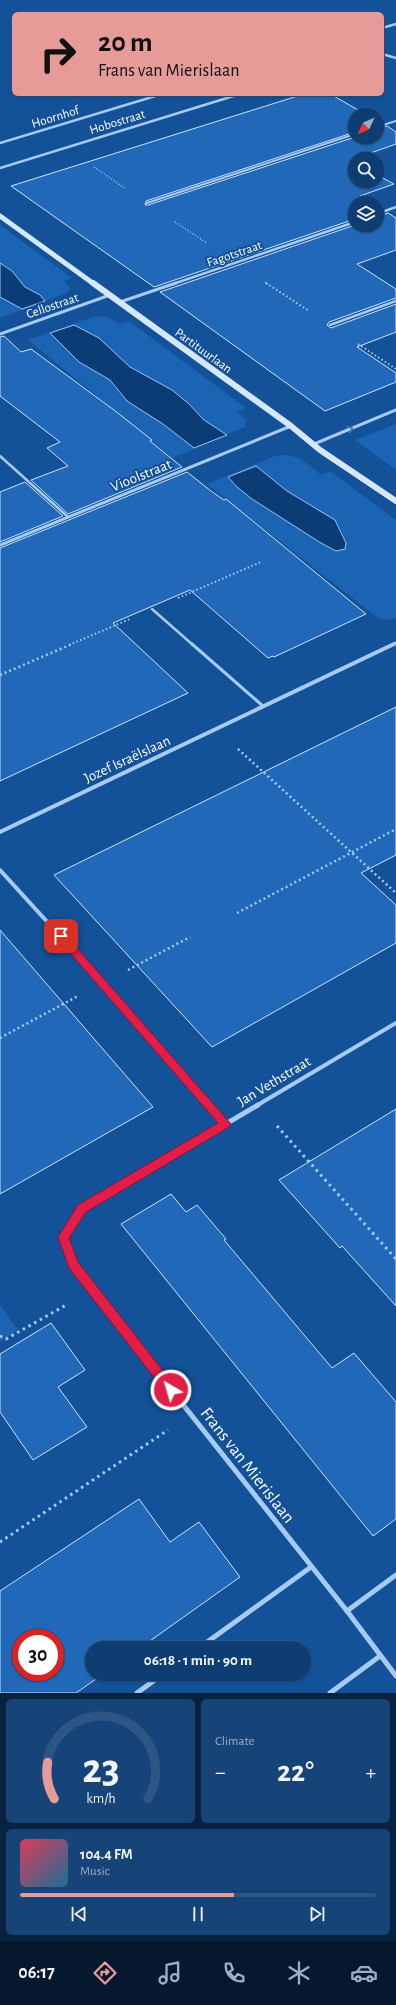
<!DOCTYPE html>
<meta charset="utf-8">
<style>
:root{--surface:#0e3d73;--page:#174478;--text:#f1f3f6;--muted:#9baec4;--line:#2e5685;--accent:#e69b98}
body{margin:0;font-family:"Alegreya Sans",sans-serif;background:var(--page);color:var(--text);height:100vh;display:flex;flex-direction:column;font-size:15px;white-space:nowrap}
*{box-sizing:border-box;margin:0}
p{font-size:13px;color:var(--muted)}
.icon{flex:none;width:22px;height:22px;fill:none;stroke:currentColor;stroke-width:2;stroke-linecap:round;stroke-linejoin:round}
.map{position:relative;height:1693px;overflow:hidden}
.sheet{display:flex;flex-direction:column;gap:6px;padding:6px;background:#08223f;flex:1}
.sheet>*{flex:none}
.top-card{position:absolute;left:12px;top:12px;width:372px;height:84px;border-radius:6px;box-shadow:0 1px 3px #0004,0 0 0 1px var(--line);background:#e69b98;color:#111;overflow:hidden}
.needle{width:26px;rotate:226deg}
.buttons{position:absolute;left:348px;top:108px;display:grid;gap:8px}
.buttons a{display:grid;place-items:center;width:36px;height:36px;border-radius:50%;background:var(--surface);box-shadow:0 1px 3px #0004,0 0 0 1px var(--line);font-size:20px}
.speed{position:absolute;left:12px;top:1629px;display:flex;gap:8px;font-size:20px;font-weight:700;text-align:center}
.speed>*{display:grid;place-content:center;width:52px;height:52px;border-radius:50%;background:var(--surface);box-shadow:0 1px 3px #0004,0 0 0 1px var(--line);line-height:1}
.speed .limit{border:6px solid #d22;background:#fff;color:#111}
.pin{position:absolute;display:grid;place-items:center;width:34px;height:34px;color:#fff;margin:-17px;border-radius:8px;box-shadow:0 2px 6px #0006}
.me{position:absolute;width:44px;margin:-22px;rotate:322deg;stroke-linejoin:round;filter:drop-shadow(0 0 3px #0008)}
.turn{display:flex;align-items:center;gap:14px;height:84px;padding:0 20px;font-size:18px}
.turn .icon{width:52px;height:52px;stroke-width:2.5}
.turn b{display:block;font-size:28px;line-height:34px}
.big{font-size:30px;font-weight:600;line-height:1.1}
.sheet .tile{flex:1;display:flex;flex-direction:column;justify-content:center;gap:6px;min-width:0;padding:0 14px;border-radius:6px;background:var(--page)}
.sheet .dial{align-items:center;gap:0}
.dial svg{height:104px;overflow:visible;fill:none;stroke:var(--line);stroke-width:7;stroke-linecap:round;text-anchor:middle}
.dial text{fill:var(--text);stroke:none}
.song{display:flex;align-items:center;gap:12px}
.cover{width:48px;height:48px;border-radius:6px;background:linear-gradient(135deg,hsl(350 70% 55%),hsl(200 70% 35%))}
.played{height:4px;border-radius:2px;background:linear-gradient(90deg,var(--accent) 60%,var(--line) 60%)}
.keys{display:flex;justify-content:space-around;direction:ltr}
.heat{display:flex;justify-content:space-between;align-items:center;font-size:22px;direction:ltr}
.sheet .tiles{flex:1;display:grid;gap:6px;grid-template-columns:1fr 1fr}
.tile:last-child{grid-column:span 2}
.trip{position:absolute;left:85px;top:1641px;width:226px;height:40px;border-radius:20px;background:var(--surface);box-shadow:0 1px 3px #0004,0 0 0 1px var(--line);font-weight:600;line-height:40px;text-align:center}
.tab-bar{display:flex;height:64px;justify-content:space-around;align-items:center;background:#06182e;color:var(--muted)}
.tab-bar .icon{width:28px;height:28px}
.tab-bar .selected{color:var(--accent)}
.tab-bar b{font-size:18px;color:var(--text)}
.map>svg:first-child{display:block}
.green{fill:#1b63b3;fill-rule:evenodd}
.water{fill:#0c3c75;stroke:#98c6f6}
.building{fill:#2168b8;stroke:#cee4fd;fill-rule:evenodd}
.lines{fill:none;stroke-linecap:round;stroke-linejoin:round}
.path-far3{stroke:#a6cbf3;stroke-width:1.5;stroke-dasharray:1 2;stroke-linecap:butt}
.path-far2{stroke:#a6cbf3;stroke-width:2;stroke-dasharray:1.5 2.5;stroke-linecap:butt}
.path-far1{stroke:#a6cbf3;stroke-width:2.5;stroke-dasharray:2 3;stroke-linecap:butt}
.path{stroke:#a6cbf3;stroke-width:3;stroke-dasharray:2.5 4;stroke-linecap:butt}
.lane-far2{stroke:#a6cbf3;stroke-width:2}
.lane-far1{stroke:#a6cbf3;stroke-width:2.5}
.lane{stroke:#a6cbf3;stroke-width:3}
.street-far3{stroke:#a6cbf3;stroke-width:2.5}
.street-far2{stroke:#a6cbf3;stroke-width:3}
.street-far1{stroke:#a6cbf3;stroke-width:4}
.street{stroke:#a6cbf3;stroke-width:5}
.secondary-far1{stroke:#d5e7fd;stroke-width:5}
.secondary{stroke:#d5e7fd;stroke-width:6}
.oneway{stroke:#3f76b4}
.route{fill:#e11d48;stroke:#92132f}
.labels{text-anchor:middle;stroke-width:4;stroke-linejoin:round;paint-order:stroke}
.far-street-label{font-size:13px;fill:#fff;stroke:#135199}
.street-label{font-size:15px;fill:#fff;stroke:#135199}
.near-street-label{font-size:18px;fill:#fff;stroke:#135199}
</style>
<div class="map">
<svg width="396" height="1693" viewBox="0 0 396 1693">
<rect width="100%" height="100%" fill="#135199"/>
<g class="green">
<path d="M0 225 72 278 64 281 70 288 67 293 0 318V297L22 309 45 301 40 295 25 287 12 271 0 263Z"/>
<path d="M95 316 108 317 120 324 129 321 246 408 237 412 247 420 245 427 173 458 28 340ZM78 328 99 338 130 367 172 390 188 403 204 420 226 434 194 448 163 424 127 401 110 380 79 362 50 333Z"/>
<path d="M396 424V470L355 440Z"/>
<path d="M282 455C298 454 309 465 321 475L330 471 396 520V618L390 620 379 619 207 484 275 456ZM256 466 287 491 341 529 346 543 345 549 336 551 321 543 252 499 237 487 228 478Z"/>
<path d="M0 1305 18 1330 0 1342Z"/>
</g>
<g class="water">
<path d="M0 263 12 271 25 287 40 295 45 301 22 309 0 297Z"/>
<path d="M74 325 99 338 130 367 172 390 188 403 204 420 227 435 194 448 163 424 127 401 110 380 79 362 50 333Z"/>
<path d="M256 466 287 491 335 520 346 543 345 549 336 551 321 543 252 499 237 487 228 477Z"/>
</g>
<g class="building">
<path d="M304 94H330L367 115H355V132L146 201 145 205H148L355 137H377V129L387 126 396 132V144L351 160 355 162V181H377V175L394 184 360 196 372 203H355V219L154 287 11 186Z"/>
<path d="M388 213 396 218V250L357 264 396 289V298L329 322 327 325 331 328 396 304V332L357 347 396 373V382L325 411 160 292 355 225H377V217Z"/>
<path d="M4 336 21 352 31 349 114 410 152 440 150 441 182 467 68 514 31 480 68 466 47 448 60 442 0 396V337Z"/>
<path d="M187 472 211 491 224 500 226 499 366 614 274 657 273 656 268 658 190 590 113 623 188 693 0 781V548Z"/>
<path d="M25 482 63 516 0 542V492Z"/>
<path d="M396 707V855L361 873 396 905V943L212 1047 54 875Z"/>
<path d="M0 930 153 1107 0 1194Z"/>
<path d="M396 1109V1306L342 1246 340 1248 279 1180Z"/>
<path d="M171 1194 186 1212 197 1205 226 1239 224 1240 332 1368 354 1353 396 1402V1519L373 1536 121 1224Z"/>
<path d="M51 1323 85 1370 58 1387 87 1427 33 1460 0 1412V1354Z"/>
<path d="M139 1499 170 1542 199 1522 240 1577 140 1648H92V1674H103L76 1693H0V1591ZM21 1638H55V1672H21Z"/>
</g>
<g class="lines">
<g class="path-far3">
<path d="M94 167 126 189"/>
<path d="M175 222 207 243"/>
<path d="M265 282 268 284"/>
</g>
<g class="path-far2">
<path d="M266 283 309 311"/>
<path d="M358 344 396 369"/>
<path d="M178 598 261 562"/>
<path d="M69 645 130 619"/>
</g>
<g class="path-far1">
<path d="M0 675 72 644"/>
<path d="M238 749 396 893"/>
<path d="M237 913 396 829"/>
<path d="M128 970 190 937"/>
<path d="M0 1038 78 996"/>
</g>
<g class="path">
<path d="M277 1126 396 1259"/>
<path d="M0 1336 6 1339 68 1304"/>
<path d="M0 1542 168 1430"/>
</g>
<g class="lane-far2">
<path d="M377 127 396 121"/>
<path d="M147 203 355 134"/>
</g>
<g class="lane-far1">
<path d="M330 325 396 301"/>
<path d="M0 456 68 517"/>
<path d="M152 609 193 645"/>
</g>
<path class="lane" d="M192 644 263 706"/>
<g class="street-far3">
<path d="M382 28 396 24"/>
<path d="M382 54 396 58"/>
<path d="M0 143 162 94"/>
<path d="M0 168 240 94"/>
<path d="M377 214 396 207"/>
<path d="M173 284 355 222"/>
</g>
<g class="street-far2">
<path d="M120 302 176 283"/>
<path d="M0 334 110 295"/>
<path d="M314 444 396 410"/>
<path d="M0 545 291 426"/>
<path d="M392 645 396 643"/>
</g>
<g class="street-far1">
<path d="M0 832 394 644"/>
<path d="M0 870 103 983 209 1106"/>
<path d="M256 1106 396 1023"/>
</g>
<g class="street">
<path d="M208 1105 225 1124"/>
<path d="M258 1105 82 1209 64 1237 73 1264 92 1290 347 1611 396 1676"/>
<path d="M347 1611 396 1575"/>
<path d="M199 1648 311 1567"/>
<path d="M137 1693 163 1674"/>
<path d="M330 1693 380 1656"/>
</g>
<path class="secondary-far1" d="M0 216 94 284"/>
<path class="secondary" d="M93 283 291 426 320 450 396 501"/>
</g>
<defs><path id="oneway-chevron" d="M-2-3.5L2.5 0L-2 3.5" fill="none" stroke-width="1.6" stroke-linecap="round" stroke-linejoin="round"/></defs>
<use class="oneway" href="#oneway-chevron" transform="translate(350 429) rotate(-23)"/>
<path class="route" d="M61 932 64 933 231 1124 229 1127 86 1212 69 1238 78 1262 175 1386 177 1390 175 1394 171 1395 167 1394 69 1268 58 1237 78 1205 218 1123 57 938 56 936Z"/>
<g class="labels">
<g class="far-street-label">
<text transform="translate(55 116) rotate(-17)" y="5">Hoornhof</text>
<text transform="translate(117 121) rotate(-17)" y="5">Hobostraat</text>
<text transform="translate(234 253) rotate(-19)" y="5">Fagotstraat</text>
<text transform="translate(52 305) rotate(-19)" y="5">Cellostraat</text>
<text transform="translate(204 350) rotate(36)" y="5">Partituurlaan</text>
</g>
<g class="street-label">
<text transform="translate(141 475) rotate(-22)" y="5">Vioolstraat</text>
<text transform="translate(127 759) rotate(-25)" y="5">Jozef Israëlslaan</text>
<text transform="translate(274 1081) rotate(-31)" y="5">Jan Vethstraat</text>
</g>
<g class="near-street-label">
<text transform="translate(248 1465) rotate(52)" y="6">Frans van Mierislaan</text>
</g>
</g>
</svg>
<div class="buttons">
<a><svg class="needle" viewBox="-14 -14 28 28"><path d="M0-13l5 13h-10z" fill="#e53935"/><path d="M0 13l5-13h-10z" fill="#9baec4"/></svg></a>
<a><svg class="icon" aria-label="search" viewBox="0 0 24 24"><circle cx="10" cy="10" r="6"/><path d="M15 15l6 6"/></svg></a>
<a><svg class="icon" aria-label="layers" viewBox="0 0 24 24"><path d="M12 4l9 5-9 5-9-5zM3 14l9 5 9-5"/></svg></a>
</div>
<div class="speed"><div class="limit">30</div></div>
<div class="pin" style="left:61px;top:936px;background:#d93025"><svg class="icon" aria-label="arrive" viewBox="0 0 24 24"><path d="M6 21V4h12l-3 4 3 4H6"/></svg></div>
<svg class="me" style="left:171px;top:1390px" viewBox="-20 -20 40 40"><circle r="17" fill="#e11d48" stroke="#fff" stroke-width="3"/><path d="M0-11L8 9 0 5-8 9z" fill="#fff"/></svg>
<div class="trip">06:18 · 1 min · 90 m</div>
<div class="top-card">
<div class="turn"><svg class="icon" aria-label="right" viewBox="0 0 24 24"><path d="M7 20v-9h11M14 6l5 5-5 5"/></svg><div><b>20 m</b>Frans van Mierislaan</div></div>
</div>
</div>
<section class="sheet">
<div class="tiles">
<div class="tile dial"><svg viewBox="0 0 100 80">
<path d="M14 69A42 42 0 1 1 86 69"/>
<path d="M14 69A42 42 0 0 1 9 41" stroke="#e69b98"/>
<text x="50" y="56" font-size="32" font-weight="700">23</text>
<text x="50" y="72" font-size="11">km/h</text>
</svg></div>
<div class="tile"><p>Climate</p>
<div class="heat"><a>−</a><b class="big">22°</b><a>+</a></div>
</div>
<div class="tile">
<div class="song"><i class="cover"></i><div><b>104.4 FM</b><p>Music</p></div></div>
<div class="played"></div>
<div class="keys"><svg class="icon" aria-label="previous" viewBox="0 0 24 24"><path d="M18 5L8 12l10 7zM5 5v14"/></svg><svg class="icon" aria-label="pause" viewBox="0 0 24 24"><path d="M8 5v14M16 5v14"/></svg><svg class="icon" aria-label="next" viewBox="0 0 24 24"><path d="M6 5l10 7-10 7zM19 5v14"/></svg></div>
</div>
</div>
</section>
<nav class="tab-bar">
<b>06:17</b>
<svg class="icon selected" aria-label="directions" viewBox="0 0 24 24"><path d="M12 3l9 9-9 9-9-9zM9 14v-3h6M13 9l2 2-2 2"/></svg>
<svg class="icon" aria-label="music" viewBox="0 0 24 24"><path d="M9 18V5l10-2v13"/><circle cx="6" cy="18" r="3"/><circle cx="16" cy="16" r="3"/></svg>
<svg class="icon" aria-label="phone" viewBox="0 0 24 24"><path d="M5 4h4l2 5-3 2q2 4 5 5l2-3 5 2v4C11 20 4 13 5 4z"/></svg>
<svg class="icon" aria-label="climate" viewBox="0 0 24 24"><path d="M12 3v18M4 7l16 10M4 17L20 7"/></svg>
<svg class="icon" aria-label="car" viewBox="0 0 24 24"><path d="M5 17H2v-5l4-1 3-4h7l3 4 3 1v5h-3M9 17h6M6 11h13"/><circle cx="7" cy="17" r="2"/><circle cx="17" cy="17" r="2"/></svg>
</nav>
